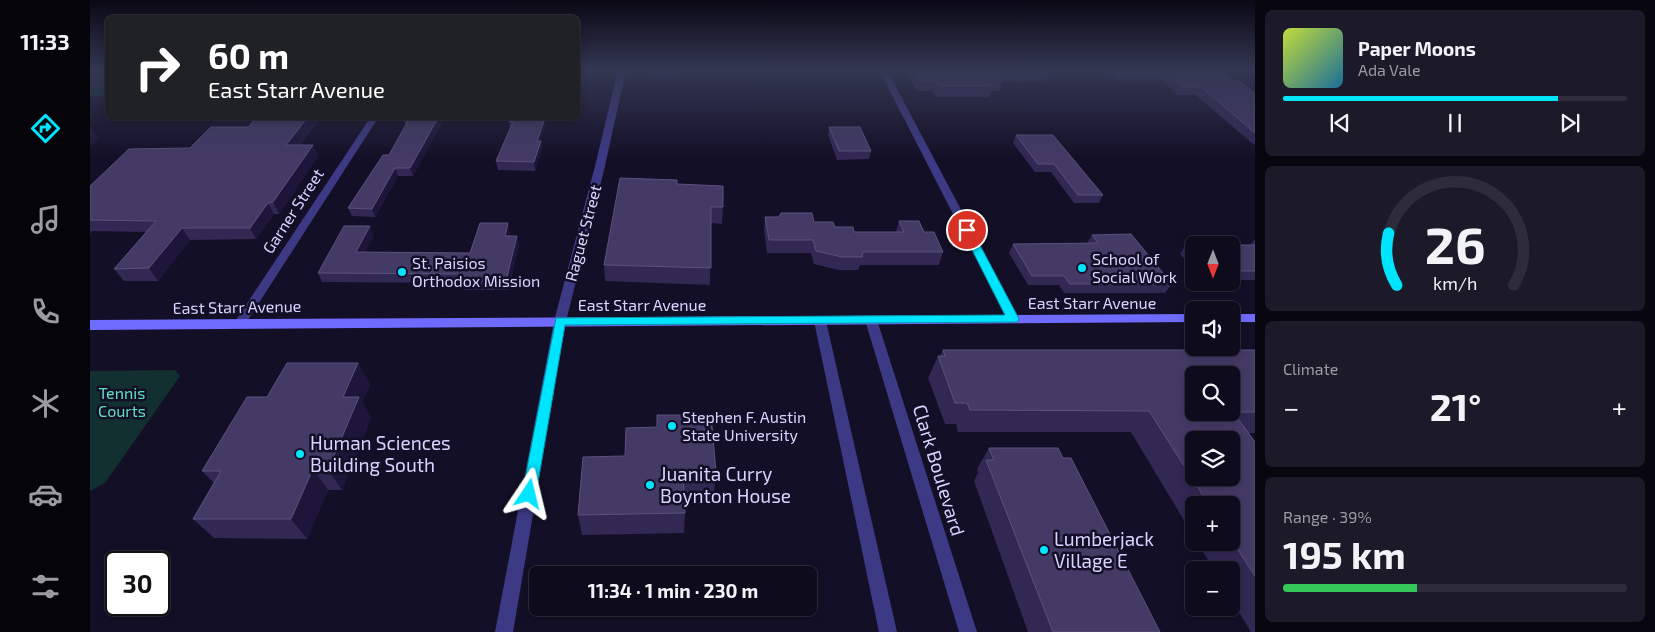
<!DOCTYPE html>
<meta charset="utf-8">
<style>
:root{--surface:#0e0b1c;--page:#1c1929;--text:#f1f3f6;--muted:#9b9ba3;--line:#2e2b3b;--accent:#00e5ff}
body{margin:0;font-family:"Exo 2",sans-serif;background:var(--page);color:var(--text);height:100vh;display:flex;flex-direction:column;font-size:19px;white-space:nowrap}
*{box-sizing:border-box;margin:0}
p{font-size:16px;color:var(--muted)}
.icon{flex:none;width:28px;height:28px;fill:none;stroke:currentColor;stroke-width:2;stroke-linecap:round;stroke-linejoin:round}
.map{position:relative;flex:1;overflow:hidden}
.drawer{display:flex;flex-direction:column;gap:10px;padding:10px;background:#08060f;width:400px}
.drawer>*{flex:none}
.banner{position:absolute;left:15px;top:15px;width:475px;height:105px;border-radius:8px;box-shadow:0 2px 8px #0003,0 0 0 1px var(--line);background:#202124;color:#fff;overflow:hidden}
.needle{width:32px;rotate:180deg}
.tools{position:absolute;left:1095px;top:236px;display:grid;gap:10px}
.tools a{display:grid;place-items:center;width:55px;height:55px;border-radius:8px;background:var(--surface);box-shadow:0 2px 8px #0003,0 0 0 1px var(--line);font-size:25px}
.speed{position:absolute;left:15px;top:551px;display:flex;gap:10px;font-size:25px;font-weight:700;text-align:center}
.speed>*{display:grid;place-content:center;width:65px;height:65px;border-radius:50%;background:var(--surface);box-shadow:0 2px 8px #0003,0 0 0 1px var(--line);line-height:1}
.speed .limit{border:2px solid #111;border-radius:8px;background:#fff;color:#111}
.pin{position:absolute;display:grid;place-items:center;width:42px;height:42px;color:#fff;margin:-21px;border:2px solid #fff;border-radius:50%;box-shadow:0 1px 5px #0007}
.me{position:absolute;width:55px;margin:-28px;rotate:10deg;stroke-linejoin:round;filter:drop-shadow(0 0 4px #0008)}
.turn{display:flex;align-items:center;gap:18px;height:105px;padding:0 20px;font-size:22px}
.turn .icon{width:65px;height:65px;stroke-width:2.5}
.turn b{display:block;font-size:35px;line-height:42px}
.big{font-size:38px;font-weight:700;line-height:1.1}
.drawer .card{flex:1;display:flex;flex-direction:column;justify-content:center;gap:8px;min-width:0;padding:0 18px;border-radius:8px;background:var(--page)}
.drawer .dial{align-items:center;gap:0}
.dial svg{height:130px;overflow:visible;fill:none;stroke:var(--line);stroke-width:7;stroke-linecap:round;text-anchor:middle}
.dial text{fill:var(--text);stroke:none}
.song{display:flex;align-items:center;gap:15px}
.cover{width:60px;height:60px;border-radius:8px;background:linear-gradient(135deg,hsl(70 70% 55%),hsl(200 70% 35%))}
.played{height:5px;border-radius:2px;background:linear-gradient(90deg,var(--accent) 80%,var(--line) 80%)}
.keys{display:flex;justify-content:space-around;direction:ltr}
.heat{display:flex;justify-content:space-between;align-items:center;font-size:28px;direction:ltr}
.charge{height:8px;border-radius:4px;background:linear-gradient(90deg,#34c759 39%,var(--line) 0)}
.trip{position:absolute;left:439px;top:566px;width:288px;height:50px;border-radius:8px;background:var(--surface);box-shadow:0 2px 8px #0003,0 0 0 1px var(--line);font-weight:700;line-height:50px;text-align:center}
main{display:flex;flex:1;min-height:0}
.dock{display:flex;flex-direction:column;width:90px;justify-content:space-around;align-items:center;background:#06040b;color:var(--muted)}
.dock .icon{width:35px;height:35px}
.dock .active{color:var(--accent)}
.dock b{font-size:22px;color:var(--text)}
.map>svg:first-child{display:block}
.green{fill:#12302f}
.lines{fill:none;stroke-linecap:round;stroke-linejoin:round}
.minor{fill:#3d3a85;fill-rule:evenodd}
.secondary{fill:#6f6bff;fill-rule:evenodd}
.wall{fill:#312854}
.shaded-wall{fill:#1d163a}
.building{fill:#433a66;stroke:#5a527e;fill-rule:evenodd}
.route{fill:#00e5ff;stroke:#0095a6}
.poi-dot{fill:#00e5ff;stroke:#130f26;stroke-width:2}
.labels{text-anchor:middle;stroke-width:5;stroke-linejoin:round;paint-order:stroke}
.street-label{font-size:16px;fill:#d9d4ff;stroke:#130f26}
.poi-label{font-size:16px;fill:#d9d4ff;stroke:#130f26;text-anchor:start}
.park-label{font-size:16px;fill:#5fe0c0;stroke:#130f26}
.near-poi-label{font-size:19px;fill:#d9d4ff;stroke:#130f26;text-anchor:start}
.near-street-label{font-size:19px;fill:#d9d4ff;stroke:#130f26}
</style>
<main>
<nav class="dock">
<b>11:33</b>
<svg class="icon active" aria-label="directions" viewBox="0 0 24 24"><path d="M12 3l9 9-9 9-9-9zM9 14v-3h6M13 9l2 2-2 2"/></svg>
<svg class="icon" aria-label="music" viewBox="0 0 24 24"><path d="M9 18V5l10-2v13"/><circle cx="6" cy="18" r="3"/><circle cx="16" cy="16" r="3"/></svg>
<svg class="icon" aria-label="phone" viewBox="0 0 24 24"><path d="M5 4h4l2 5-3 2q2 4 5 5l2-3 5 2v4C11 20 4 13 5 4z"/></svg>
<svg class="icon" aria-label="climate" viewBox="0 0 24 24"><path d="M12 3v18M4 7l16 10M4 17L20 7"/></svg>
<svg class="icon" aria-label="car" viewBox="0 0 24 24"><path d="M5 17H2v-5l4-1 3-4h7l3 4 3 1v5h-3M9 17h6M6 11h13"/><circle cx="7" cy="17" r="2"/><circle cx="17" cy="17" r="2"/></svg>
<svg class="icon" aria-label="filters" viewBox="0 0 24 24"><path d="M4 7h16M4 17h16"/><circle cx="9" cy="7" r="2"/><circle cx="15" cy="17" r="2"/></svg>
</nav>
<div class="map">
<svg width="1165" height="632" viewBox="0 0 1165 632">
<rect width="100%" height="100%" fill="#130f26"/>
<g class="green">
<rect x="0" y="70" width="17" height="26"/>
<path d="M85 370 90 376 15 483 0 491V371Z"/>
</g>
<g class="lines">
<g class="minor">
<path d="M528 70H536L515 166 476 321 423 632H405L464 321 505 166Z"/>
<path d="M789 70H797L929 319 927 322H919L917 319Z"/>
<path d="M280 118H288L154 326H146L144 323 146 320Z"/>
<path d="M781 316 785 317 787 320 887 632H869L775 320 777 317Z"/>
<path d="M730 317 734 318 736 321 807 632H789L724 321 726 318Z"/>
</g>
<g class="secondary">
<path d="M1104 314V322L0 330V320Z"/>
<rect x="1141" y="314" width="24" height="8"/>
</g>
</g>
<g class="wall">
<path d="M488 70H495L489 92H488Z"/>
<rect x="565" y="70" width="18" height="6"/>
<path d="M814 70H958L959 71 955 82H912L909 91H901L899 97H846L842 91H827Z"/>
<path d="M1015 70H1129L1142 81 1165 93V145L1163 144 1106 95H1088L1070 79 1068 81H1028Z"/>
<path d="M166 118H247H230L210 145H223L228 156 189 214H184L166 239 100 240 68 281H34L24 269 56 232 2 231 0 234V186L100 148 158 127Z"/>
<path d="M315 118H368L367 120H353L323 176H308L285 217 262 216 258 208 299 155 316 126 313 119Z"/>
<path d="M421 118 451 141 452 149 445 171 408 170 406 161 420 128 419 122Z"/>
<path d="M739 127 781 151 779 159 747 160 738 135Z"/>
<path d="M926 135 1013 195 1009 203H984L961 172H945L923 143Z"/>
<path d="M587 184 633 207 632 224 621 223 620 285 515 281 514 265Z"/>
<path d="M675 217 724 222 764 232H806L809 221 834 232 853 252 849 265H770L768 270H749L724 264 721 253H677L674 230Z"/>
<path d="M420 232 419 236H427L429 245 418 290H374L372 283 232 282 228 273 284 235 275 252 380 253Z"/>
<path d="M1002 235 1082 284 1075 293H974L969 285H938L919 253 923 244 997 243Z"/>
<path d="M1165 239V280H1141V245H1104V270L1090 254 1096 245H1160Z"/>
<path d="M853 350H1165V433H1159L1165 442V632H1161L1141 599V570H1124L1107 542H1141V505H1104V537L1041 432H868L866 424H855L838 378 848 356H850Z"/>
<path d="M268 363 280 385 272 402 281 418 252 490H238L217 539 124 538 103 519 124 483 112 471 177 397Z"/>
<path d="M899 448 973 458 1070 632H938L884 481 888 473 887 469Z"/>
<path d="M535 456 626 472 624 493H594L595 513 594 533 492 535 488 515Z"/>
</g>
<g class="shaded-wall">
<path d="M492 70H495L489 92 488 84Z"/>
<path d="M217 118H230L201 156 196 145Z"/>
<path d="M348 118H352L353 120 323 176 320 168Z"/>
<path d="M455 118H458L448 149 447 141Z"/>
<path d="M0 126 9 139 0 147Z"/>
<path d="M451 141 452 149 445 171 444 162Z"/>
<path d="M223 145 228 156 189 214 183 202Z"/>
<path d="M305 168 308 176 285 217 282 209Z"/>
<path d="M178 203 184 214 166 239 160 228Z"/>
<path d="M418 223 420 232 417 245 415 236Z"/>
<path d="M280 226 284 235 270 261 266 252Z"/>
<path d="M92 228 100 240 68 281 59 268Z"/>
<path d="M427 236 429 245 418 290 416 281Z"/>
<path d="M268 363 280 385 272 402 281 418 252 490 238 470 253 397Z"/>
<path d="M223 469 238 490 217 539 201 519Z"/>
</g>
<g class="building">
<path d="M488 70H492L488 84Z"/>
<path d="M824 70H958L959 71 906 72 913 80H898L903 86H849L846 81H830Z"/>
<path d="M1026 70H1066L1072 75H1031Z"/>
<path d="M1073 70H1129L1142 81H1149L1165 93V133L1111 87H1093Z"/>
<path d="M166 118H217L196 145H223L183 202 178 203 160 228H92L59 268 24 269 66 221 0 220V186L39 149 100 148 121 127H158Z"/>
<path d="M315 118H348L320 168H305L282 209 258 208 293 155H299L319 119H313Z"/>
<path d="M421 118H455L447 141H451L444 162 406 161 423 122H419Z"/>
<path d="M739 127H770L781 151H749Z"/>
<path d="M926 135H963L1013 195H988L964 164H948Z"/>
<path d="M530 178 587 180V184L633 186V207H621V268L514 265Z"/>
<path d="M691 213H722L724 222H743L745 227H763L764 232H814L809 221H829L834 232H844L853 252H773L772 257H752L726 251 723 240H679L675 217H689Z"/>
<path d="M390 223H418L415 236H427L416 281H371L374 274 228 273 254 226H280L266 252 380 253Z"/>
<path d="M1041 234 1082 284H980L974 276H942L923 244 1008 243 1002 235Z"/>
<path d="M1096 245H1165V271H1141V245H1104V253Z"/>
<path d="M853 350H1165V412H1143L1165 442V576L1141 539V505H1119L1059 411 880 410 877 403H865L848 356H855ZM1104 375H1141V412H1104ZM1104 440H1141V478H1104Z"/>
<path d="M197 363H268L253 397H269L238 470 223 469 201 519H103L131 471H112L157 397H177Z"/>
<path d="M567 415H621L626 472 593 473 595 513 488 515 493 457 535 456 536 428 567 427Z"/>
<path d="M899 448H968L973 458H981L1070 632H963L896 460H904Z"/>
</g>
<linearGradient id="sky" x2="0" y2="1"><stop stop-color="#0a0815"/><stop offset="0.44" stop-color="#333752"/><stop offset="1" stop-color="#333752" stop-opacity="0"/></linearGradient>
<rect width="1165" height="159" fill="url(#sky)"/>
<path class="route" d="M877 227 882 230 929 319 927 322 475 325 446 494 444 498 439 500 434 498 432 494 466 318 915 315 872 230Z"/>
<g class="poi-dot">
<circle cx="992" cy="268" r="5"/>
<circle cx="312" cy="272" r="5"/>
<circle cx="582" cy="426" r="5"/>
<circle cx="210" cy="454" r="5"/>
<circle cx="560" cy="485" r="5"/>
<circle cx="954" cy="550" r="5"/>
</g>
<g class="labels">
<g class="street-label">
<text transform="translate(203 211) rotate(-57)" y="6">Garner Street</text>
<text transform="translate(493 233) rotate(-75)" y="6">Raguet Street</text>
<text x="1002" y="309">East Starr Avenue</text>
<text x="552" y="311">East Starr Avenue</text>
<text transform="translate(147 307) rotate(-1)" y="6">East Starr Avenue</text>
</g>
<g class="poi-label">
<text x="1002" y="265">School of<tspan x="1002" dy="18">Social Work</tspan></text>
<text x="322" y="269">St. Paisios<tspan x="322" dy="18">Orthodox Mission</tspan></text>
<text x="592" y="423">Stephen F. Austin<tspan x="592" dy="18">State University</tspan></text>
</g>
<g class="park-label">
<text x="32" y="399">Tennis<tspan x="32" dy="18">Courts</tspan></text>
</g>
<g class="near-poi-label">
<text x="220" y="450">Human Sciences<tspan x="220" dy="22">Building South</tspan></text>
<text x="570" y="481">Juanita Curry<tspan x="570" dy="22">Boynton House</tspan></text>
<text x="964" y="546">Lumberjack<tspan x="964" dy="22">Village E</tspan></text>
</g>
<g class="near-street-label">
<text transform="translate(849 470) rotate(73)" y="7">Clark Boulevard</text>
</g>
</g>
</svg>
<div class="tools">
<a><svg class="needle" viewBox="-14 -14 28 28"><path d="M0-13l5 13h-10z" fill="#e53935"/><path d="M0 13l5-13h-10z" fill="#9b9ba3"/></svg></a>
<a><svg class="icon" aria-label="sound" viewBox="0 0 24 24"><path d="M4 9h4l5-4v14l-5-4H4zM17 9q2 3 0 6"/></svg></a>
<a><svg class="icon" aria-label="search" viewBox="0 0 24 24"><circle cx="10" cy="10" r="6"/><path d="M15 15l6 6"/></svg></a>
<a><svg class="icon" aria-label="layers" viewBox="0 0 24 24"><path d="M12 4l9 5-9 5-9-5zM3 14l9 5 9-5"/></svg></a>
<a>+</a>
<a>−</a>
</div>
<div class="speed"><div class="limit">30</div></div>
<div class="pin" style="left:877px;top:230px;background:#d93025"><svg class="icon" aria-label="arrive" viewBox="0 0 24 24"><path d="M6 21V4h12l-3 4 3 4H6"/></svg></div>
<svg class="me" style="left:439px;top:494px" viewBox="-20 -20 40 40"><path d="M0-17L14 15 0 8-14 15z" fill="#00e5ff" stroke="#fff" stroke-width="4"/></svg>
<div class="trip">11:34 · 1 min · 230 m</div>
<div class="banner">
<div class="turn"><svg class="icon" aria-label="right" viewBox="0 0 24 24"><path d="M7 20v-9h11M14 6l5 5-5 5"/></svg><div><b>60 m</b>East Starr Avenue</div></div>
</div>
</div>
<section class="drawer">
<div class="card">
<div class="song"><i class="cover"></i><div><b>Paper Moons</b><p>Ada Vale</p></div></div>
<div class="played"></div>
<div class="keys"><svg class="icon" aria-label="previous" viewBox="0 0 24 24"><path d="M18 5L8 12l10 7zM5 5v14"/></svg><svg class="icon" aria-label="pause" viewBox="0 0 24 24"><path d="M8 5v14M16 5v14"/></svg><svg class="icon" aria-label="next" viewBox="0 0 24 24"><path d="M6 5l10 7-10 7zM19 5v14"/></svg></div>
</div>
<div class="card dial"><svg viewBox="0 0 100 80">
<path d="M14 69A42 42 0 1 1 86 69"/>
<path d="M14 69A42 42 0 0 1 9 37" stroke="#00e5ff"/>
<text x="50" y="56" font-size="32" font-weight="700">26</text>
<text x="50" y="72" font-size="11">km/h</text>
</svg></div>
<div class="card"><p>Climate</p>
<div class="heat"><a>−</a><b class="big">21°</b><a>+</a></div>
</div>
<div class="card"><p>Range · 39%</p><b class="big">195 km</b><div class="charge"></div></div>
</section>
</main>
